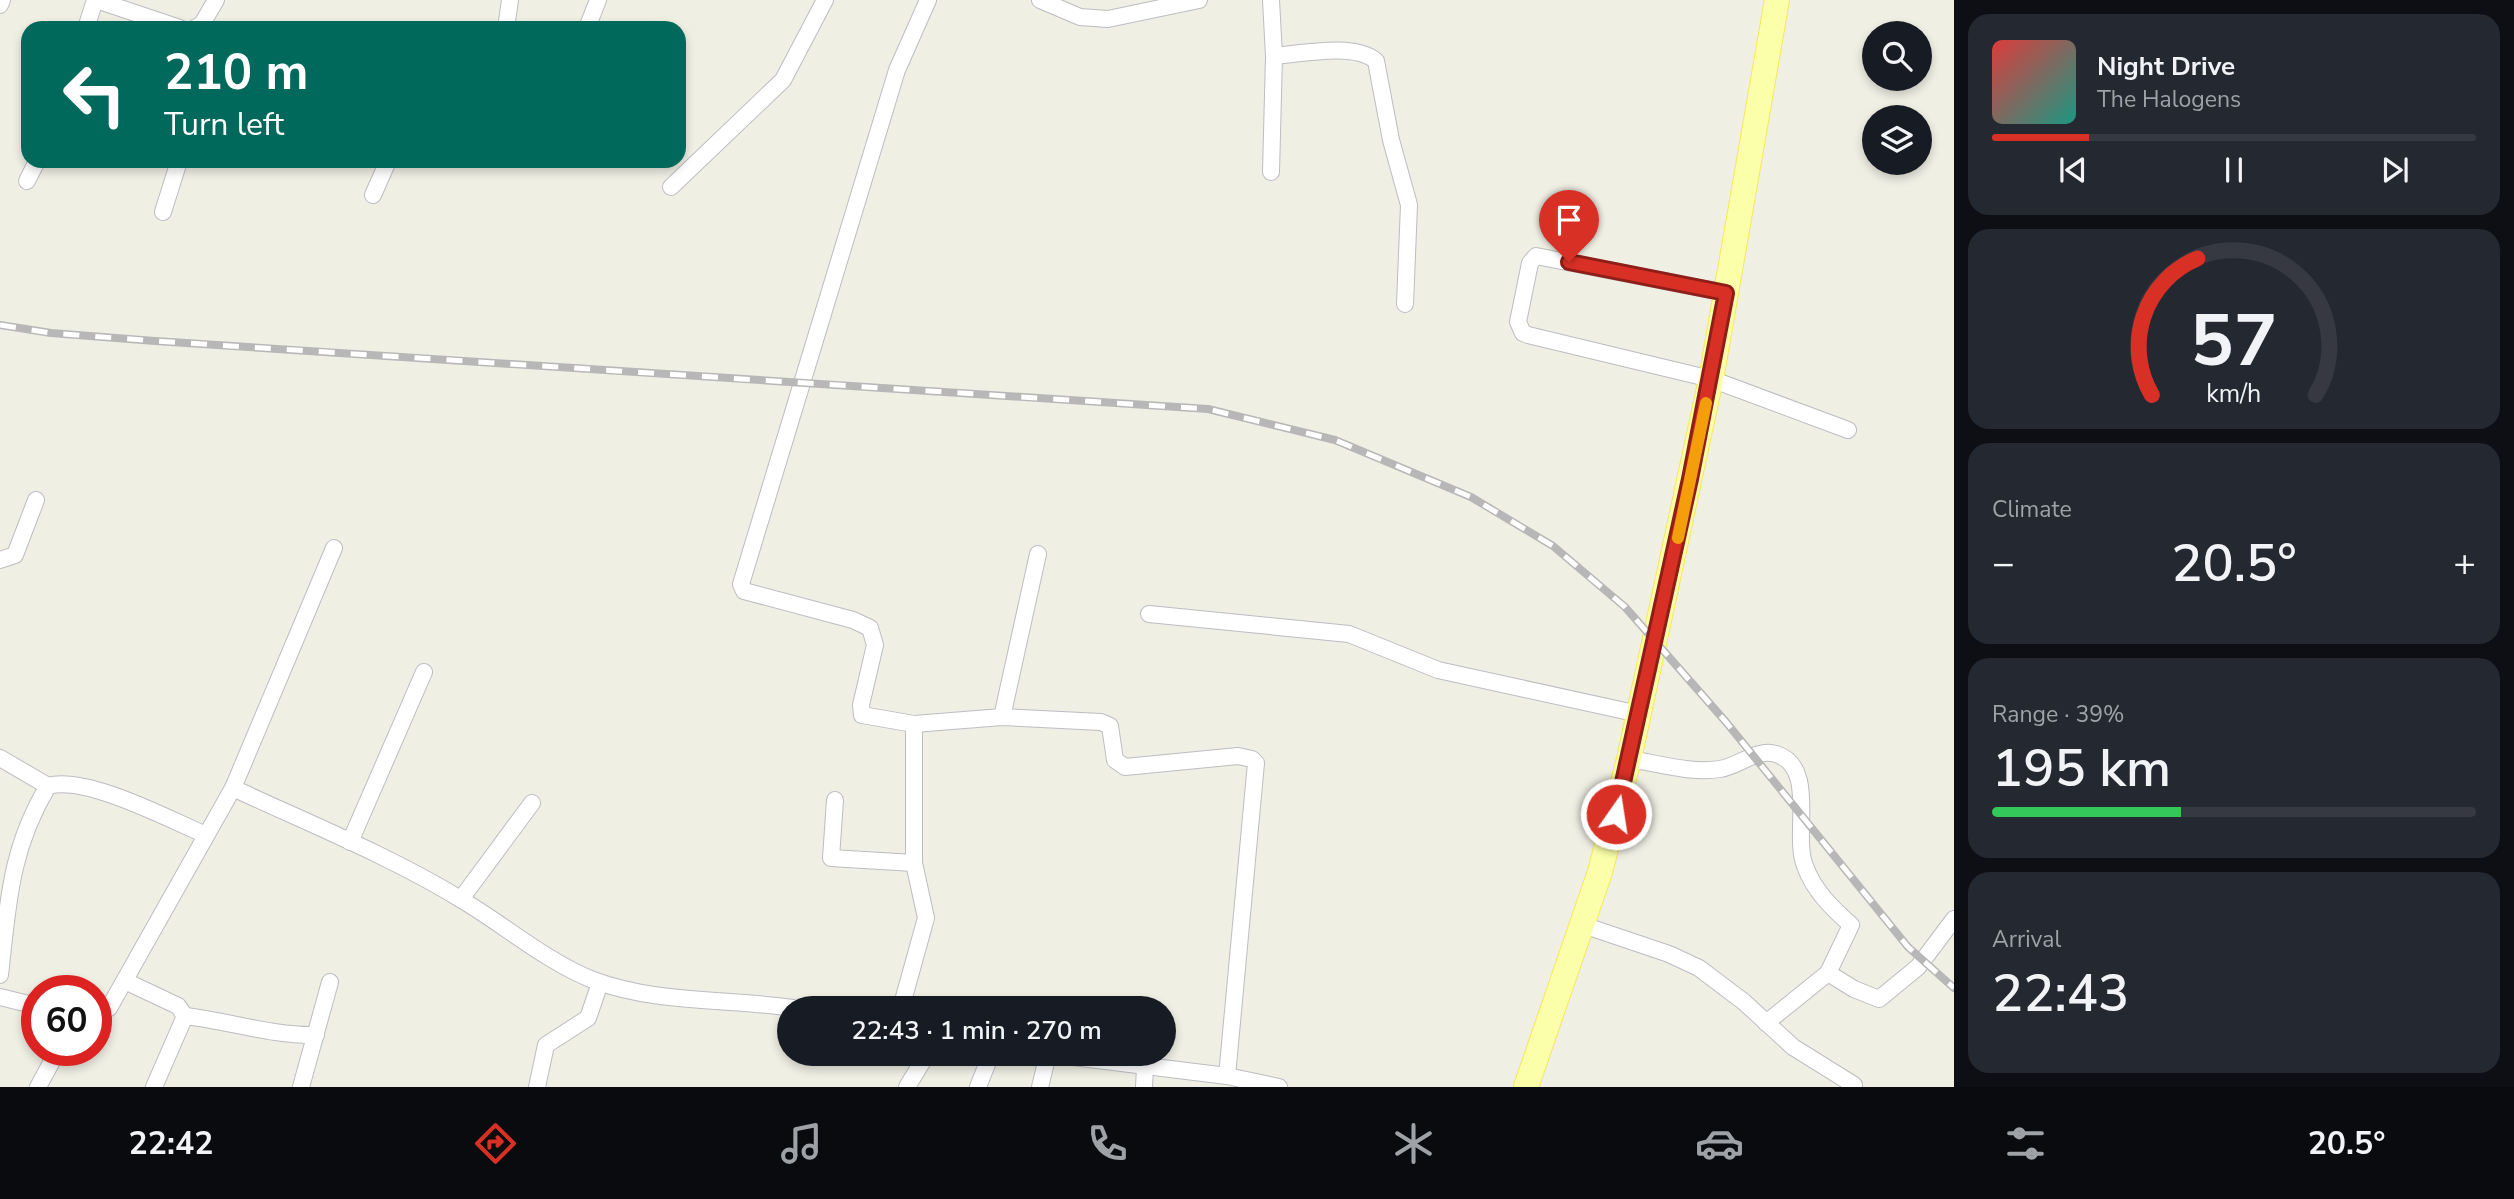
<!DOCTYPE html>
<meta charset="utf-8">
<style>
:root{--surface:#171b24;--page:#242831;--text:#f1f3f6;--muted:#9ea1a6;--line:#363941;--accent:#d93025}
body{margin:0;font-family:"Nunito Sans",sans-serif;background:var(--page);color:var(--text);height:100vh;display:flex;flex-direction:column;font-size:26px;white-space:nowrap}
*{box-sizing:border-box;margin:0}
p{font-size:23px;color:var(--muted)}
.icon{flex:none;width:38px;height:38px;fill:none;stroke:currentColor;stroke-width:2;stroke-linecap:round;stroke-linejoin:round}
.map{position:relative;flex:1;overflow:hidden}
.drawer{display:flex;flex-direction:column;gap:14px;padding:14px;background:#0d0f14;width:560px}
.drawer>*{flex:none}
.top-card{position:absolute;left:21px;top:21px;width:665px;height:147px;border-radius:21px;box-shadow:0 4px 10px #0003;background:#00695c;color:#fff;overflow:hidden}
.fabs{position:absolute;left:1862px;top:21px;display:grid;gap:14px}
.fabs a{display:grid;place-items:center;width:70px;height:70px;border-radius:50%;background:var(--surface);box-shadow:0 4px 10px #0003;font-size:35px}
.speed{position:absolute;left:21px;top:975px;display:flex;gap:14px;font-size:35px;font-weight:700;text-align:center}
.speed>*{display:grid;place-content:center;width:91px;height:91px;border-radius:50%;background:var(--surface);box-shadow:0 4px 10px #0003;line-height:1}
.speed .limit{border:10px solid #d22;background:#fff;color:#111}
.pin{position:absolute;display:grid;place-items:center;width:60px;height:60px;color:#fff;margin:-72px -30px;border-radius:50% 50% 50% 0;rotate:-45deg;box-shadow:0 0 7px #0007}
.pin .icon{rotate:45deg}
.me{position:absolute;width:77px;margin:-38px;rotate:13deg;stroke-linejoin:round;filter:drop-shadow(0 0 5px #0008)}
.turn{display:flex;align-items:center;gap:24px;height:147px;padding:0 28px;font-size:32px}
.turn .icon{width:91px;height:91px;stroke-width:2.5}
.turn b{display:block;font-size:49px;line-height:60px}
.big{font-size:52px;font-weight:600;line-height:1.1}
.drawer .widget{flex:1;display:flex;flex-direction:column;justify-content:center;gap:10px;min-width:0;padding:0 24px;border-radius:21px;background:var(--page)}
.drawer .dial{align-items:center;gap:0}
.dial svg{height:182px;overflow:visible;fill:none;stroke:var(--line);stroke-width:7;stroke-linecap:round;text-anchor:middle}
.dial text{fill:var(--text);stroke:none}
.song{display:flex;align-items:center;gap:21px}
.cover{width:84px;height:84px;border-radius:10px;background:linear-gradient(135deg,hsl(0 70% 55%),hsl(170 70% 35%))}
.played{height:7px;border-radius:4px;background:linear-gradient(90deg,var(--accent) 20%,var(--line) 20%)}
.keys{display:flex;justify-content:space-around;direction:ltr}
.heat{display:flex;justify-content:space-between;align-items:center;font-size:38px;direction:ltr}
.charge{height:10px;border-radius:5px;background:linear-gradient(90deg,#34c759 39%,var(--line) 0)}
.trip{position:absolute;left:777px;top:996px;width:399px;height:70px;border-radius:35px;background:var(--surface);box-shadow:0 4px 10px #0003;font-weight:600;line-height:70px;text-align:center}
.menu{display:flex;height:112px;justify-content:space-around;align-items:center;background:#090b0e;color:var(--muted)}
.menu .icon{width:49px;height:49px}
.menu .current{color:var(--accent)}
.menu b{font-size:32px;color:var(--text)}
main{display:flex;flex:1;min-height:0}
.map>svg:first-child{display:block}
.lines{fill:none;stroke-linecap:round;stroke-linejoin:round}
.minor-casing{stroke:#bcbdc3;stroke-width:18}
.primary-casing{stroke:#f5e957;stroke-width:26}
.minor{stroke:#fff;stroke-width:16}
.primary{stroke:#fbffa9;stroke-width:24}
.rail-casing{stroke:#b7b7b8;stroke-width:8}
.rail{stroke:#fff;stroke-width:5;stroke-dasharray:16;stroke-linecap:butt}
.route-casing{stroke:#8d1f18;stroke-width:18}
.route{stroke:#d93025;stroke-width:12}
.slow{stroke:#f59e0b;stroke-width:12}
</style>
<main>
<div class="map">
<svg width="1954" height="1087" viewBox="0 0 1954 1087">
<rect width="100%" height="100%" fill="#efefe4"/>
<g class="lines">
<g class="minor-casing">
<g id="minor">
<path d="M96 0 180 28"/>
<path d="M1040 0 1080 17 1108 19 1199 0"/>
<path d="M0 5 2 0"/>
<path d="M86 28 95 0"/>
<path d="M195 28 202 24 216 0"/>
<path d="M506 28 510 0"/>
<path d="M587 28 598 0"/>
<path d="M1274 56C1300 54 1355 42 1376 61L1391 140 1409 205 1405 304"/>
<path d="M1271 172 1274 56 1271 0"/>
<path d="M27 181 37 161"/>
<path d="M671 187 783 80 825 0"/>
<path d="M373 195 388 161"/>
<path d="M163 212 179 161"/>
<path d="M1726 293 1536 256 1530 263 1518 322 1523 333 1528 335 1711 379 1848 430"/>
<path d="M0 560 15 555 36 500"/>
<path d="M1149 614 1349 634 1438 670 1639 714"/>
<path d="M1002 717 1038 554"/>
<path d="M914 724 862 715 861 705 875 645 870 628 853 620 744 591 741 584 897 70 928 0"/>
<path d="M0 758 48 786"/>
<path d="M1629 759C1657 763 1692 774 1720 769 1739 766 1757 748 1776 754 1818 767 1792 835 1805 866 1814 891 1832 908 1851 925L1828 973"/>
<path d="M233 788C310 824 390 856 462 900 504 925 549 963 593 980 657 1004 726 998 793 1008"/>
<path d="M835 800 831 858 914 863"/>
<path d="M350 842 424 672"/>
<path d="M461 899 532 803"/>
<path d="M1583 925 1669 954 1699 968 1744 1002 1793 1047 1854 1085"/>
<path d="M0 975C8 904 10 849 48 786 86 775 168 819 206 835"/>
<path d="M125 981 178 1006 185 1016 154 1087"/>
<path d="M0 997 37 1006"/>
<path d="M901 1008 926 918 914 863V724L1002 717 1101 722 1110 726 1115 760 1125 767 1238 756 1252 759 1256 763 1227 1076"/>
<path d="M96 1015 109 1008 233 788 334 548"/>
<path d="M185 1016C229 1021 272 1036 316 1035"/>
<path d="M1766 1023 1828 973 1854 989 1879 999 1918 967 1954 919"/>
<path d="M1049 1054 1227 1076 1279 1087"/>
<path d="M38 1087 58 1050"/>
<path d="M301 1087 330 982"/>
<path d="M537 1087 546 1045 588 1018 600 983"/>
<path d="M907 1087 927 1054"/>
<path d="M978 1087 991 1054"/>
<path d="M1040 1087 1048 1054"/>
<path d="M1144 1087 1145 1067"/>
</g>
</g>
<g class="primary-casing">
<path id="primary" d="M1526 1087 1600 872 1629 759 1711 379 1777 0"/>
</g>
<use href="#minor" class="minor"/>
<use href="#primary" class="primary"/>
<g class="rail-casing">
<path id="rail" d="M0 325 51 333 155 341 1208 409 1335 440 1471 497 1553 546 1625 607 1726 722 1908 947 1954 988"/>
</g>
<use href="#rail" class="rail"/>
</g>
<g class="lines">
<g class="route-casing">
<path id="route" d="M1569 262 1726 293 1690 479 1616 814"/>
</g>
<use href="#route" class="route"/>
<path class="slow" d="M1678 538 1706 403"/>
</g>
</svg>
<div class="fabs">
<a><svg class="icon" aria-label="search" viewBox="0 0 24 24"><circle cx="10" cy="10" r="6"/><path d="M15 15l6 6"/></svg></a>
<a><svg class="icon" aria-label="layers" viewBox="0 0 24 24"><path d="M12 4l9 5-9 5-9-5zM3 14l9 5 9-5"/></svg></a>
</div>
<div class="speed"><div class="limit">60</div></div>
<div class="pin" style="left:1569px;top:262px;background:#d93025"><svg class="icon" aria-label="arrive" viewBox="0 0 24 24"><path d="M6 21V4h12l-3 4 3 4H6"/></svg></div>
<svg class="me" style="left:1616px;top:814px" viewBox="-20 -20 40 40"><circle r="17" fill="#d93025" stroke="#fff" stroke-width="3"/><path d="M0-11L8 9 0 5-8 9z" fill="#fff"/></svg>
<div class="trip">22:43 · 1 min · 270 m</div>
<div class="top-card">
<div class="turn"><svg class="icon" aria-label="left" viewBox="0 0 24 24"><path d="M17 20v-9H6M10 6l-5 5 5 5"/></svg><div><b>210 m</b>Turn left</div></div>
</div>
</div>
<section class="drawer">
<div class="widget">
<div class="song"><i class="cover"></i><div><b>Night Drive</b><p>The Halogens</p></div></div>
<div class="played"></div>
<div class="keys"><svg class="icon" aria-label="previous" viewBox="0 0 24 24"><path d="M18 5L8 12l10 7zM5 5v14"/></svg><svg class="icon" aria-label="pause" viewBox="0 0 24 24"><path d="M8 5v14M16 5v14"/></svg><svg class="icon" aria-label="next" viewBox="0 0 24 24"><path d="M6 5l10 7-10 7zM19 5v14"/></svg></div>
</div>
<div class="widget dial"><svg viewBox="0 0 100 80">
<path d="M14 69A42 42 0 1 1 86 69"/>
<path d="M14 69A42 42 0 0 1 34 9" stroke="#d93025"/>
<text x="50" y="56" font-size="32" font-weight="700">57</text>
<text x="50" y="72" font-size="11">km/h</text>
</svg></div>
<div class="widget"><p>Climate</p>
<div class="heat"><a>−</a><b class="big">20.5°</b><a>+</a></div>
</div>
<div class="widget"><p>Range · 39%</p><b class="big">195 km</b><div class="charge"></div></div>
<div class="widget"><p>Arrival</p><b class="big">22:43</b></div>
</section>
</main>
<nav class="menu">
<b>22:42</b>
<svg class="icon current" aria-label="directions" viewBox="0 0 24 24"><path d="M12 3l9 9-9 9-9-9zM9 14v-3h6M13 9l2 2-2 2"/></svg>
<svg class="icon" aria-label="music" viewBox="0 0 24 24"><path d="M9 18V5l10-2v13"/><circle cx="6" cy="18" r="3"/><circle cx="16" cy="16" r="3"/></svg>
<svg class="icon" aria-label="phone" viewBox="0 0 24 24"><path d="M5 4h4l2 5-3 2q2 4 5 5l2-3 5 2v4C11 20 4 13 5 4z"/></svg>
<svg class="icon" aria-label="climate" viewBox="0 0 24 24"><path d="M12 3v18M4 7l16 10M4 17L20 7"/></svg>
<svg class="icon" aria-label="car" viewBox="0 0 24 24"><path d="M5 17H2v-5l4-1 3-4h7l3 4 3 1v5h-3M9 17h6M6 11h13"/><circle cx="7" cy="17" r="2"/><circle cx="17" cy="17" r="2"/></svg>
<svg class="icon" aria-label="filters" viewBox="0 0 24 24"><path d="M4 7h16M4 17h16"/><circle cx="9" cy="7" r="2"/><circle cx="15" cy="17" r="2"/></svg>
<b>20.5°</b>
</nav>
